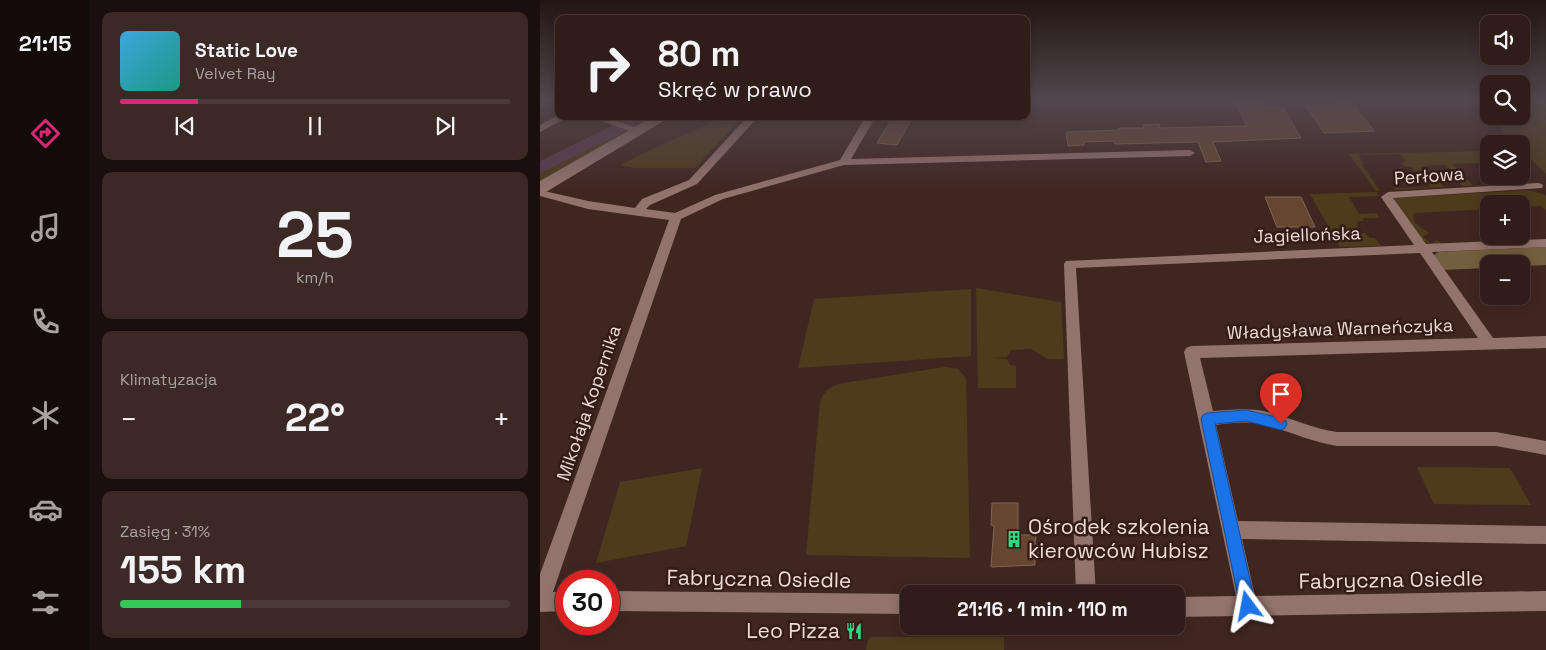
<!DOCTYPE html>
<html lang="pl">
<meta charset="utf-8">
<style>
:root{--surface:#301c19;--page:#3c2926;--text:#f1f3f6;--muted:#a8a1a2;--line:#4b3a38;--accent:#db2777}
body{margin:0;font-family:"Space Grotesk",sans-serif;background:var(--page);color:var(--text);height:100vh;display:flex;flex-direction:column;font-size:19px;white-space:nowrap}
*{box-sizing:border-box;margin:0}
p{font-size:16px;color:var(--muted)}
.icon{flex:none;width:28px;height:28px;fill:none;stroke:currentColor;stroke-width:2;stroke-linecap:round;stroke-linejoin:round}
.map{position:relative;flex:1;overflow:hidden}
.side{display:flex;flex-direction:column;gap:12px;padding:12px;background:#1a0f0e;width:450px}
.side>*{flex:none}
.banner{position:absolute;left:15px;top:15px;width:475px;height:105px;border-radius:10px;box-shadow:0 2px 12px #0003,0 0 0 1px var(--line);background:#301c19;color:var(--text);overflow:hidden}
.fabs{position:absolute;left:940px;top:15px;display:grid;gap:10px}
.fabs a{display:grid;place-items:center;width:50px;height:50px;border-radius:10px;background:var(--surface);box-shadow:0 2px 12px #0003,0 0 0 1px var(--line);font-size:25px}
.speed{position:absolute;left:15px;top:570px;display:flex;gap:10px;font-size:25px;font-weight:700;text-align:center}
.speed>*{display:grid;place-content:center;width:65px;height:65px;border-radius:50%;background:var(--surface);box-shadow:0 2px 12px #0003,0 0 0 1px var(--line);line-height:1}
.speed .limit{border:8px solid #d22;background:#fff;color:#111}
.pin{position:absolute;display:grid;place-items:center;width:42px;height:42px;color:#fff;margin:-51px -21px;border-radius:50% 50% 50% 0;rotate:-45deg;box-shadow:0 0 5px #0007}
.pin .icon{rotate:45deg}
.me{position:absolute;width:55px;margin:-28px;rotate:347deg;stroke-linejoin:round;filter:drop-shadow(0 0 4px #0008)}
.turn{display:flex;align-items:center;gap:18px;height:105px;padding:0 20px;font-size:22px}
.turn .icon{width:65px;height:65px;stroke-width:2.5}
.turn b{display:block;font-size:35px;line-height:42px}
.big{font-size:38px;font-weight:700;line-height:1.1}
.side .card{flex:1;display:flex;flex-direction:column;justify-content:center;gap:8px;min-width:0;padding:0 18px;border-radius:10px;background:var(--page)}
.side .dial{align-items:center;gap:0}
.dial b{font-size:65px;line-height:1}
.song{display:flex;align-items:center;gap:15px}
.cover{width:60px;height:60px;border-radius:8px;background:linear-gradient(135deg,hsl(200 70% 55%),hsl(170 70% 35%))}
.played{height:5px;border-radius:2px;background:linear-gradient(90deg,var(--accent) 20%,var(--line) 20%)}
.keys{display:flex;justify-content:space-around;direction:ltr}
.heat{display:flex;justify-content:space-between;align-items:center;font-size:28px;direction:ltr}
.charge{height:8px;border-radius:4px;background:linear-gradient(90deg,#34c759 31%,var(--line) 0)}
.trip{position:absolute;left:360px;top:585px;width:285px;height:50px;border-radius:10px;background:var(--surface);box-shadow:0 2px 12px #0003,0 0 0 1px var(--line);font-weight:700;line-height:50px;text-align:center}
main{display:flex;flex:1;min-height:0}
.tab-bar{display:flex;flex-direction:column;width:90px;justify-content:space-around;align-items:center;background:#130b0a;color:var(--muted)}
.tab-bar .icon{width:35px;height:35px}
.tab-bar .active{color:var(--accent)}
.tab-bar b{font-size:22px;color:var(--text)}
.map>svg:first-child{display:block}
.green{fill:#4d3b1b}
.forest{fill:#725f3d}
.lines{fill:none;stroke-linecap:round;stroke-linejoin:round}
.river{fill:#5a3a4e;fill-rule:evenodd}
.building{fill:#664630;stroke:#7e6654}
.street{fill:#93736d;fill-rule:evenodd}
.secondary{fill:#93736d;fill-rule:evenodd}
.route{fill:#1a73e8;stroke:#114b97}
.labels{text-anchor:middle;stroke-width:5;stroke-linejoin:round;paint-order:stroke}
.street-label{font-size:18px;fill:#eddbd7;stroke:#351c17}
.near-poi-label{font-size:21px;fill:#eddbd7;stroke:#351c17;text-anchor:start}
.near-street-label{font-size:21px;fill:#eddbd7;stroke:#351c17}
</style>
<main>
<nav class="tab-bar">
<b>21:15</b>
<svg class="icon active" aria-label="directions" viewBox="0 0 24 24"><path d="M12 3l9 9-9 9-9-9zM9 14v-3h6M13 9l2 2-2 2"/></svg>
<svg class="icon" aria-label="music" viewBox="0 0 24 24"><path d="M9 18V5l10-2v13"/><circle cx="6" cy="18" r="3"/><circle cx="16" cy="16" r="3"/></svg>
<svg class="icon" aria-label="phone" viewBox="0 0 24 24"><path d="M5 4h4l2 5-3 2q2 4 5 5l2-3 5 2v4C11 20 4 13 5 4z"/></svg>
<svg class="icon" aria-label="climate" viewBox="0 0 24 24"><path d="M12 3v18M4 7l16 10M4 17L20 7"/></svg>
<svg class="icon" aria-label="car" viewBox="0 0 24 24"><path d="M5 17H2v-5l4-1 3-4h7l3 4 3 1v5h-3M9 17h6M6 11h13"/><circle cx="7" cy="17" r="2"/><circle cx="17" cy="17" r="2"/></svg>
<svg class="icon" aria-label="filters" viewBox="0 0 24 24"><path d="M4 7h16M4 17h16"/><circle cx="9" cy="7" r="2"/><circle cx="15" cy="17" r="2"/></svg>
</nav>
<section class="side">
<div class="card">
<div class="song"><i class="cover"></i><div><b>Static Love</b><p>Velvet Ray</p></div></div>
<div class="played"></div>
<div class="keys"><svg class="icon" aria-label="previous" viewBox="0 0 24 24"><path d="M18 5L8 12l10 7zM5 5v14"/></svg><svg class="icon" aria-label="pause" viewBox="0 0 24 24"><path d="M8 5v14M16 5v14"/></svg><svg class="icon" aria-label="next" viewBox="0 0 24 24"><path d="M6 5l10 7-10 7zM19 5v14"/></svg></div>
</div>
<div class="card dial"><b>25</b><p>km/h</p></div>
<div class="card"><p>Klimatyzacja</p>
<div class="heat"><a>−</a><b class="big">22°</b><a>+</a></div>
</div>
<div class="card"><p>Zasięg · 31%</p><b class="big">155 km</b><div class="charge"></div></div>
</section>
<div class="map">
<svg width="1006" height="650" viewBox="0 0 1006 650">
<rect width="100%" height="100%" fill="#402621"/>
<g class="green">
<path d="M931 100H949V116H981V100H1006V174L981 149V144H976Z"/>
<path d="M186 116H203L155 168H93L81 165 99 155Z"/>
<path d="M81 130 84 131 83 134 0 182V173Z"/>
<path d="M949 151V170L942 163 913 164 933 186H922L916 179H921L905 165 885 166 886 169H883L893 181H899L904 187 852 190 856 188 891 187 878 171H875L871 167H865L861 163 866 161 860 154 818 155 824 164 822 165 840 190 836 191 809 154Z"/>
<path d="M988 190 1006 195V210L1001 206 981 207V204H949V209L875 213 873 216 875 223 888 232V234L883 236 891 244 897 240 902 244H890L883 241 853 201 855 198Z"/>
<path d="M836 192 839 196 809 197 819 214 836 213 840 218H823L824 221H818L817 228 810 229 813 234 825 233 830 238H835L841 246 800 247 770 194Z"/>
<path d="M436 288 521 302 524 359H508L491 349 471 350 467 357 455 358 467 359 470 365 476 366V388H438Z"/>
<path d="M431 289V356L258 368 274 299Z"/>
<path d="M405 367 418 369 426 378 430 558 266 555 280 402C284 390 291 386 303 383Z"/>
<path d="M877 467 970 468 991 505 894 504Z"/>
<path d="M162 468 146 546 56 563 80 482Z"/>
<path d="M331 637H464V650H326L328 639Z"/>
</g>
<path class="forest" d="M1006 247V265L981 266V264H949V268L902 270 893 256 898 252Z"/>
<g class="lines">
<path class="river" d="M92 116H113L111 119 0 173V161Z"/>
</g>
<g class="building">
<path d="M694 100H717L721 107H743L761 138 673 142 681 161 666 162 658 142 575 144 574 141 544 142V145L528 146 526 132 579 130V128H604L603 125 619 124 620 128 707 126Z"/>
<path d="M794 100H810L834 131 784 133 766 106 798 105Z"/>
<path d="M351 120 370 122 357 145 337 143Z"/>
<path d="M725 197H761L775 227H737Z"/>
<path d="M452 503H478V535H496L495 543 499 547V553L495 557V565L451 567 454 526 451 525Z"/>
</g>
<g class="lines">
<g class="street">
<path d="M6 100 19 101V108Z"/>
<path d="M19 115 30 116 0 132V125Z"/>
<path d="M47 116H63L104 131 99 134 96 133Z"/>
<path d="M208 116H219L157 184 110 205 106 209 135 213 175 195 300 160 326 116H336L311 159 650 150 655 153 650 156 304 165 183 199 141 219 13 592 26 591V611L0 612V574L129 220 48 209 0 196V190L48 201 95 208 102 199 149 180Z"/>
<path d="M998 183 1002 184 1003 186 1002 188 853 198 886 244 1006 239V247L892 252 953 338 1006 336V348L660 358 673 411C687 410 702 408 717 410 744 414 769 428 797 432H956L1006 441V455L956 446H797C770 442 745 429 719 424 705 421 690 423 676 425L698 521 1006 526V544L702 539 715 596 1006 591V611L636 617V597L696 596 644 352 646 348 651 346 938 338 880 253 536 268 556 594H536L524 264 526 261 874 245 841 197 848 192Z"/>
<path d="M69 591 369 594V614L69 611Z"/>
</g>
<path class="secondary" d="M114 116H132L6 192 0 193V181Z"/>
</g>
<linearGradient id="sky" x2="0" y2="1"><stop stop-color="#231512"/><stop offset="0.52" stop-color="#53474e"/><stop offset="1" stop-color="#53474e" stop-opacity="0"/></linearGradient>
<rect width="1006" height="191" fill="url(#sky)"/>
<path class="route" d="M706 410 741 418 745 420 747 424 745 428 741 430 706 421 675 424 716 606 714 612 708 615 702 612 700 606 661 419 663 415 667 413Z"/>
<defs>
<g id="building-bare" transform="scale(1.35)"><path d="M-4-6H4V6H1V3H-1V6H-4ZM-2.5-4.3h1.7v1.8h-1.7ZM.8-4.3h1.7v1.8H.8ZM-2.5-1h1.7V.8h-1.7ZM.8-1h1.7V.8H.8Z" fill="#31d882" stroke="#351c17" stroke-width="2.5" paint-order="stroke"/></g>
<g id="restaurant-bare" transform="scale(1.35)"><path d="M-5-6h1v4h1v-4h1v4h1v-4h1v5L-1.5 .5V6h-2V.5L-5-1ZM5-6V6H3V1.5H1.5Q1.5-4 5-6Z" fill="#31d882" stroke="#351c17" stroke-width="2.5" paint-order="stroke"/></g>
</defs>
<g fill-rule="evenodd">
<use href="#building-bare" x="474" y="539"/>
<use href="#restaurant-bare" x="314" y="631"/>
</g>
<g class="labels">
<g class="street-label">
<text transform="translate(889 176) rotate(-4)" y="6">Perłowa</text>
<text transform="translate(767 235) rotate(-2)" y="6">Jagiellońska</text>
<text transform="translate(800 329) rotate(-2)" y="6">Władysława Warneńczyka</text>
<text transform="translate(49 403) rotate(-71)" y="6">Mikołaja Kopernika</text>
</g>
<g class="near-poi-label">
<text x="488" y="534">Ośrodek szkolenia<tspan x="488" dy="24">kierowców Hubisz</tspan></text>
<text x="300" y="638" text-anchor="end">Leo Pizza</text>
</g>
<g class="near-street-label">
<text transform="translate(219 579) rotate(1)" y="7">Fabryczna Osiedle</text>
<text transform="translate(851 580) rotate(-1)" y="7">Fabryczna Osiedle</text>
</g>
</g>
</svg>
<div class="fabs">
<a><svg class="icon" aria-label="sound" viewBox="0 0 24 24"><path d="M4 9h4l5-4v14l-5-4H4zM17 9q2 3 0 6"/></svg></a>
<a><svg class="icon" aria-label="search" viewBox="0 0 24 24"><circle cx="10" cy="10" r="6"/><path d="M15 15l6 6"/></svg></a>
<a><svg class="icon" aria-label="layers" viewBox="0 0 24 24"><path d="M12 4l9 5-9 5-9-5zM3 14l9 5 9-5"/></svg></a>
<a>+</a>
<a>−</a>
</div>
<div class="speed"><div class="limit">30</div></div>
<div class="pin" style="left:741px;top:424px;background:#d93025"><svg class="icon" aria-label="arrive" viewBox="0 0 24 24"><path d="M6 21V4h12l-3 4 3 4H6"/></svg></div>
<svg class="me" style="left:708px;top:606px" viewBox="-20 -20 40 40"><path d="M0-17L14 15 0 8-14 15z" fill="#1a73e8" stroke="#fff" stroke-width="4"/></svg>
<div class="trip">21:16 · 1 min · 110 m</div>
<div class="banner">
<div class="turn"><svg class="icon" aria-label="right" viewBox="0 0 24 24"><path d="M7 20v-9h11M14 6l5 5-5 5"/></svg><div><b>80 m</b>Skręć w prawo</div></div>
</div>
</div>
</main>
